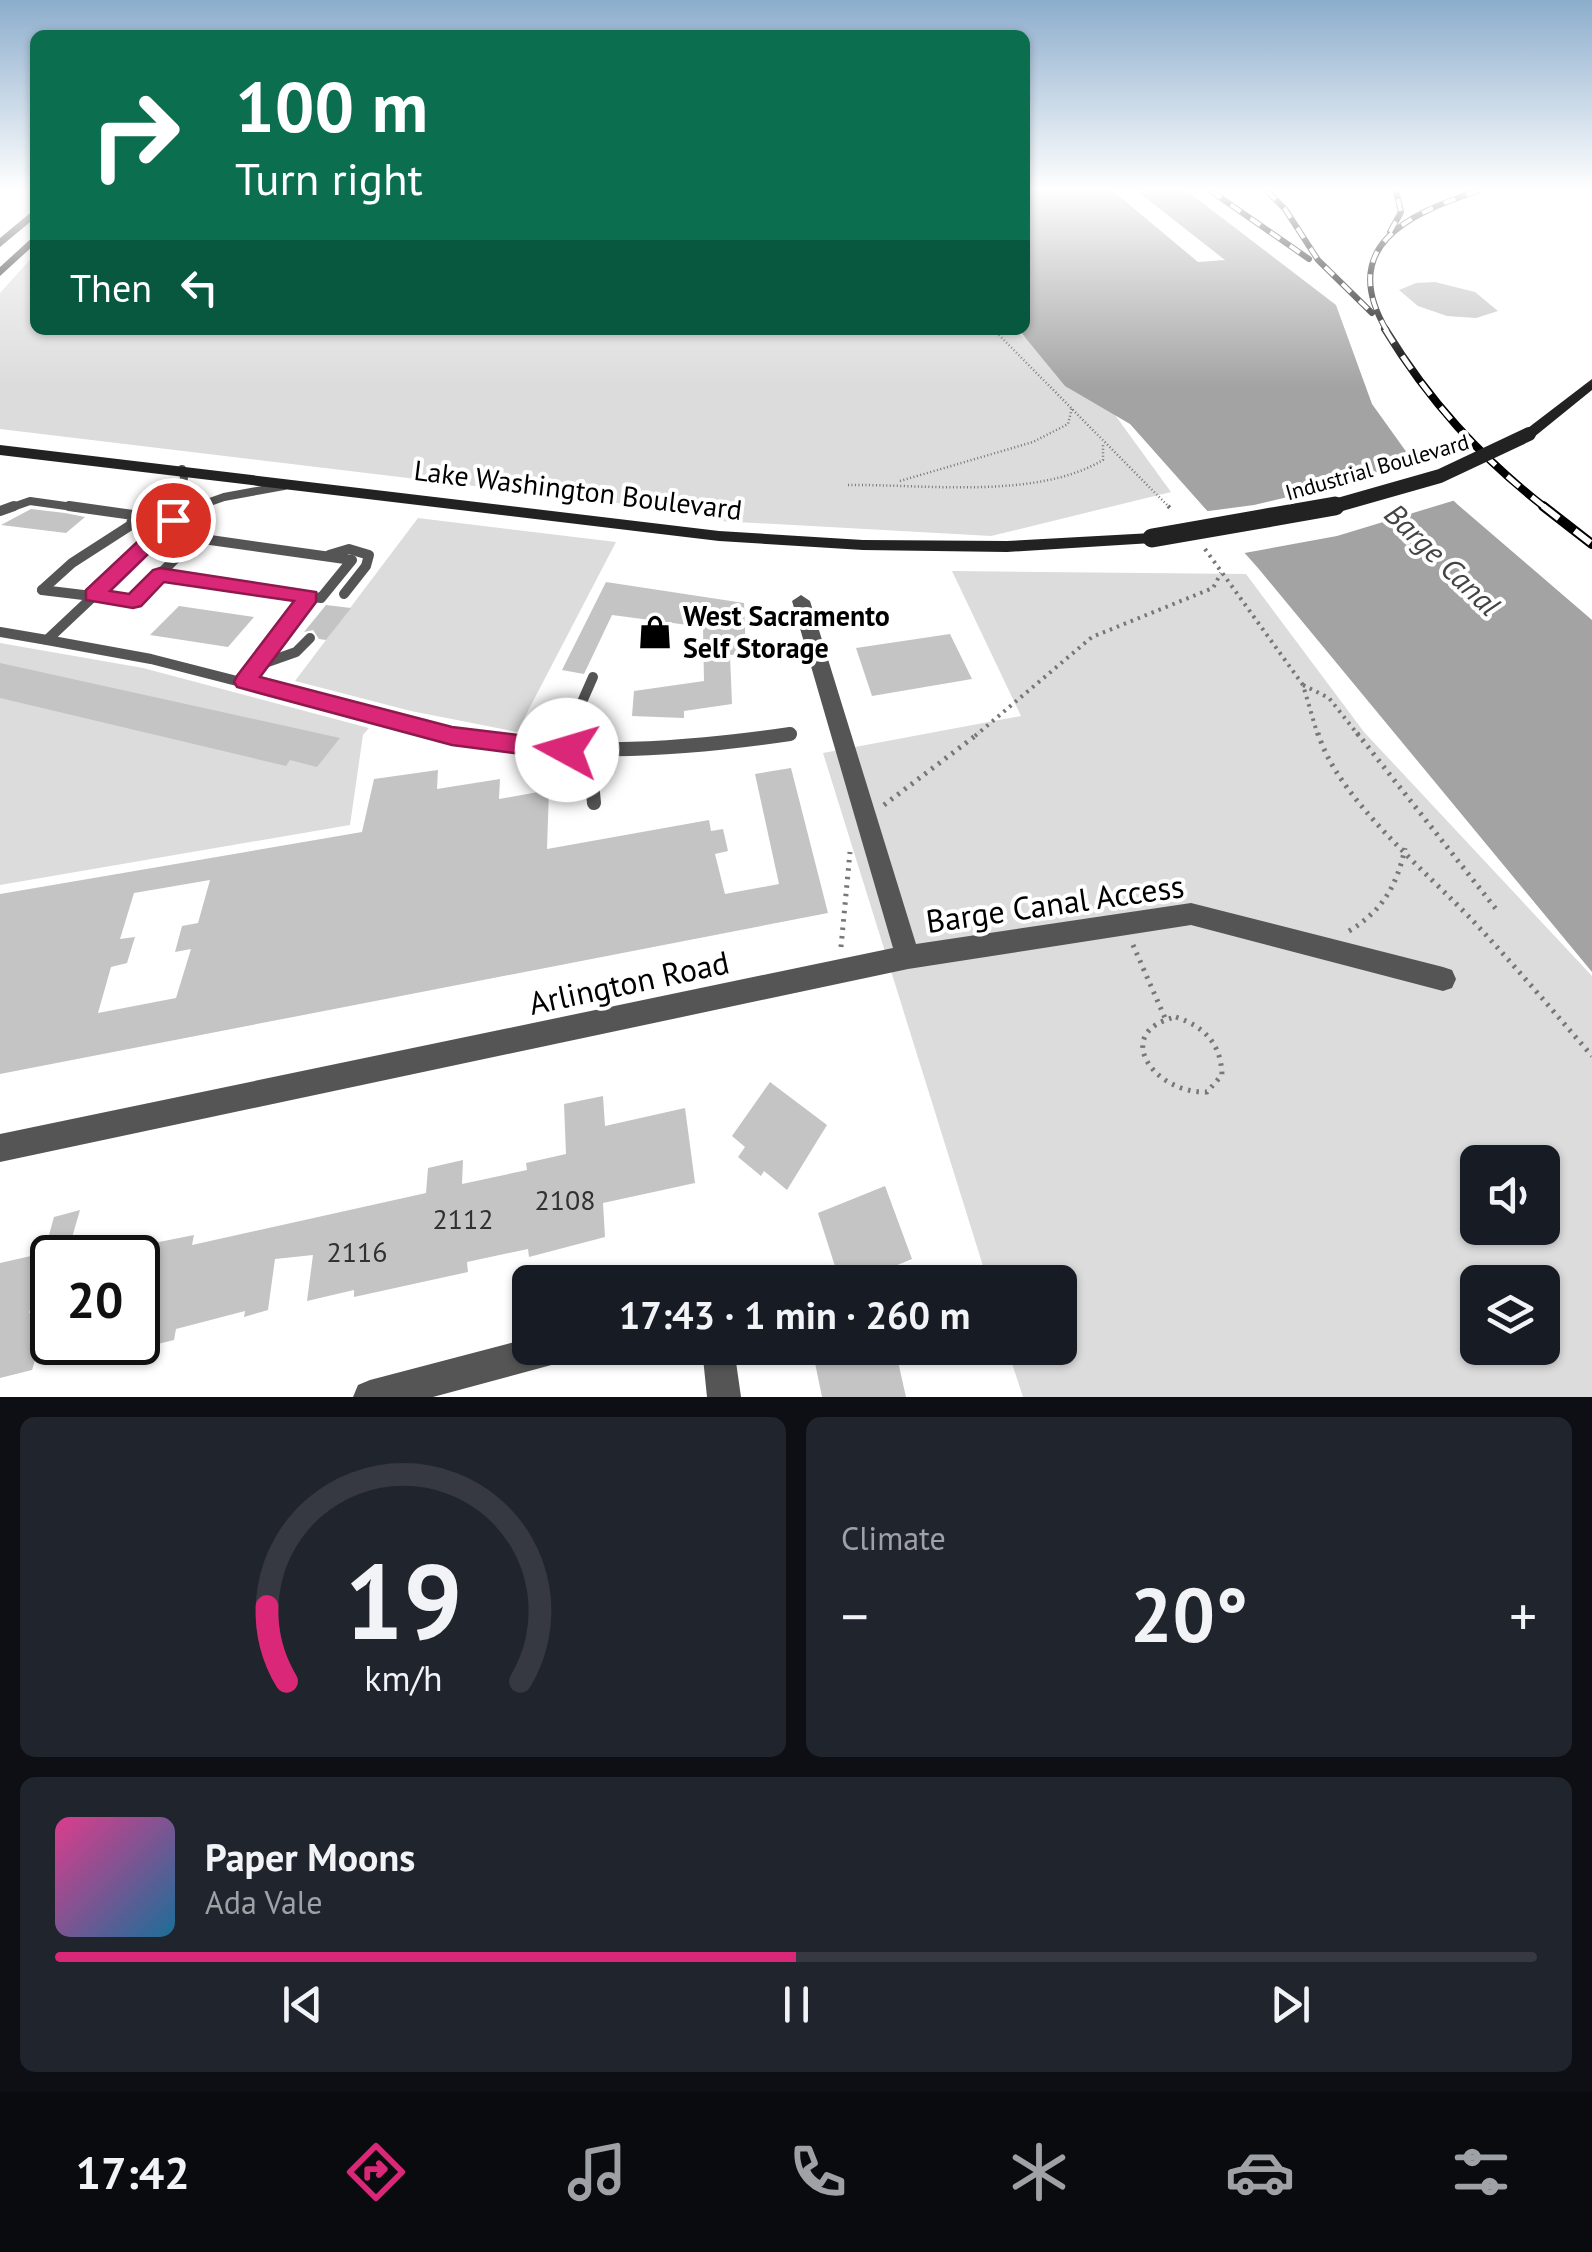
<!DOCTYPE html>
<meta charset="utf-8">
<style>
:root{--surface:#171b24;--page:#20242c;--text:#f1f3f6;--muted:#9ea1a6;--line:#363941;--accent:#db2777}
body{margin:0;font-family:"PT Sans",sans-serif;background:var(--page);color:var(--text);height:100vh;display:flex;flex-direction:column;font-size:38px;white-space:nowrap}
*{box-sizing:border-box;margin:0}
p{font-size:32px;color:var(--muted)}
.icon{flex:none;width:55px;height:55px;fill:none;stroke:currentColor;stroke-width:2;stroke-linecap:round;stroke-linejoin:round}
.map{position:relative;height:1397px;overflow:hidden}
.side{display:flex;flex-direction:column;gap:20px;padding:20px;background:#0d0f14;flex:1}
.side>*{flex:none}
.top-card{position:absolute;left:30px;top:30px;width:1000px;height:305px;border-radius:15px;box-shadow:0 2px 8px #0004;background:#0b6e4f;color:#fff;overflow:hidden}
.buttons{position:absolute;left:1460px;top:1145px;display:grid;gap:20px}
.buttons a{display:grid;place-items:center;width:100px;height:100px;border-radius:15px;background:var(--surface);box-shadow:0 2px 8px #0004;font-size:50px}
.speed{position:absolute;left:30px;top:1235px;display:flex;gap:20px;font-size:50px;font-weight:700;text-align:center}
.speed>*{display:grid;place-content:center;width:130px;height:130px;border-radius:50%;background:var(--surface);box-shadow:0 2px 8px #0004;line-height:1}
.speed .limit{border:5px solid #111;border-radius:15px;background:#fff;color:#111}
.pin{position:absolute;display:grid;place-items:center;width:85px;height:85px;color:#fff;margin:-42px;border:5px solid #fff;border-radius:50%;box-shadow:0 2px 10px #0007}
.me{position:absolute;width:110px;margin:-55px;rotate:276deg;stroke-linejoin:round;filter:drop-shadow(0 0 8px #0008)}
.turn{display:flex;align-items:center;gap:35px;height:210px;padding:0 40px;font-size:45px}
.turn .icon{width:130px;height:130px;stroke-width:2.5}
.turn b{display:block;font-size:70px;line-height:85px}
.then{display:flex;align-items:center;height:95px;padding:0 40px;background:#0003;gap:20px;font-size:38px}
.big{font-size:75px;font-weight:600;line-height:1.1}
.side .tile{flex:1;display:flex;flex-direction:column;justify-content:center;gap:15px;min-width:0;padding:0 35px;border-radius:15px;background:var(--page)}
.side .dial{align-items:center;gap:0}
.dial svg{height:260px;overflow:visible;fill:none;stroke:var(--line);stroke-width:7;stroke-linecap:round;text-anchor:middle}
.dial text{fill:var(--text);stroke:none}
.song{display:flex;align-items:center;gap:30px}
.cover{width:120px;height:120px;border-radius:15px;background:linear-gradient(135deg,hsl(330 70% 55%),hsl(200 70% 35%))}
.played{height:10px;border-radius:5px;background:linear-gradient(90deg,var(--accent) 50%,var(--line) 50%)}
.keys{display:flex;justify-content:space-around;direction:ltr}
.heat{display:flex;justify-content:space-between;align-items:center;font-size:55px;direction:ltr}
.side .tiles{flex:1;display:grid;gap:20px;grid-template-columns:1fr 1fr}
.tile:last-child{grid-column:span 2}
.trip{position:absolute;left:512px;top:1265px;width:565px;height:100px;border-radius:15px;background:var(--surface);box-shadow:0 2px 8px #0004;font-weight:600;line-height:100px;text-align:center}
.tab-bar{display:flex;height:160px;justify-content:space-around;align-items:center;background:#090b0e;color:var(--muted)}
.tab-bar .icon{width:70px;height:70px}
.tab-bar .on{color:var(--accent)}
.tab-bar b{font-size:45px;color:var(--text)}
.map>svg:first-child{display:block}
.green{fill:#dcdcdc;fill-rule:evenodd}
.water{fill:#a3a3a3}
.pier{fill:#fff}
.building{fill:#c4c4c4;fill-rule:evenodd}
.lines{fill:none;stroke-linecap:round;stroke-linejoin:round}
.path-far2{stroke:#777;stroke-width:2.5;stroke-dasharray:1 2.5;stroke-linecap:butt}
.path-far1{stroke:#777;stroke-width:4;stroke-dasharray:2.5 5;stroke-linecap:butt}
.path{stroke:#777;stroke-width:5;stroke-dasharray:2.5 6;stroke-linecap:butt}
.service-far2{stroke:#555;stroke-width:8}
.service-far1{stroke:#555;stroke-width:10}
.service{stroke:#555;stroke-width:14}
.minor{fill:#555;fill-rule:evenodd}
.secondary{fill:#222;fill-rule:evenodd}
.rail-far2-casing{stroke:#000;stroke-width:6}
.rail-far1-casing{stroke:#000;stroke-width:8}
.rail-casing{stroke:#000;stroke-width:10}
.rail-far2{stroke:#fff;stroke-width:4;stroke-dasharray:12;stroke-linecap:butt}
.rail-far1{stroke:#fff;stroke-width:5;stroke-dasharray:16;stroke-linecap:butt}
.rail{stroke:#fff;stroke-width:6;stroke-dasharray:20;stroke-linecap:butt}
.secondary-bridge-far1{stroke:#222;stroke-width:14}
.secondary-bridge{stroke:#222;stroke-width:19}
.route{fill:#db2777;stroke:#8e194d;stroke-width:2.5}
.labels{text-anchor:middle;stroke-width:8;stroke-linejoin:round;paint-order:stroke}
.far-street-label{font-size:22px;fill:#000;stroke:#fff}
.street-label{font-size:28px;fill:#000;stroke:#fff}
.poi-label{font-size:28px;font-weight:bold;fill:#000;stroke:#fff;text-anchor:start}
.near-number-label{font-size:28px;fill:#313131}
.water-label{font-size:30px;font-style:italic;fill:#444;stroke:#fff}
.near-street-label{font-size:32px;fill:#000;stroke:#fff}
</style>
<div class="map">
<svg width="1592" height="1397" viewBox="0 0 1592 1397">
<rect width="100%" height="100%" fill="#fff"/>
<g class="green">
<path d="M35 254V330H1015L1099 393 1171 492 991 536 719 521 717 515 0 429V293Z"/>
<path d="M418 518 616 542 517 732 411 711 295 681Z"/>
<path d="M952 571 1246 574 1364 732 1592 976V1397H1023L1007 1348H1060V1282H988L823 753 1021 716ZM1478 1162H1542V1228H1478ZM1478 1282H1542V1348H1478Z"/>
<path d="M0 643 143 668 369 728 363 735 350 825 0 885Z"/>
</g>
<path class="water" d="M1025 191H1113L1198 262 1225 260 1137 191H1187L1336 305 1372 404 1410 457 1457 504 1592 620V972L1258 568 1130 424 1065 386 1019 330H1025Z"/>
<path class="pier" d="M1418 458 1459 499 1337 536 1239 554 1201 512 1254 505 1342 484Z"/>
<g class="building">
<path d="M1435 282 1475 292 1498 311 1476 318 1447 316 1418 306 1399 290 1416 283Z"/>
<path d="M31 509 65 513 85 517 66 533 1 525Z"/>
<path d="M606 582 744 603 746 654 730 655 732 704 684 711V718L632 716 634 691 704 681 703 627 612 615 584 674 562 670Z"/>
<path d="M326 605 351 608 326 640 319 639 313 630 304 632Z"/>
<path d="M179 606 254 617 228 647 150 635Z"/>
<path d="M950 634 972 679 872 696 856 648Z"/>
<path d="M0 663 340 738 317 767 290 760 286 766 0 698Z"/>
<path d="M791 768 828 913 0 1074V894L362 832 374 779 438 770 437 789 500 779 499 799 549 790 547 849 709 820 711 831 723 829 728 851 715 854 725 894 779 884 755 774ZM210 880 198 923 182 926 175 952 191 949 176 998 98 1013 111 967 127 963 135 937 120 939 134 893Z"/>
<path d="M770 1082 827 1125 787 1190 764 1171 761 1176 738 1157 745 1147 732 1136Z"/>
<path d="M603 1096 605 1126 685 1108 695 1183 603 1203 605 1237 529 1257 528 1249 467 1262 468 1272 354 1297V1290L307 1301 313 1255 275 1259 268 1310 244 1317 245 1311 176 1329 174 1340 138 1349V1260L150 1257 154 1243 194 1235 192 1245 426 1193 428 1168 463 1160 462 1184 527 1170 526 1163 566 1154 564 1104Z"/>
<path d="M885 1186 912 1259 856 1282H840L818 1213Z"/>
<path d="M80 1210 66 1258H46L29 1313 51 1308 32 1370 0 1378V1263L44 1253 54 1217Z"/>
<path d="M79 1342H134L135 1350 73 1365Z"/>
<path d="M833 1348H895L906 1397H822L813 1353Z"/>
</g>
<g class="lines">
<g class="path-far2">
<path d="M994 330 1171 509"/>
<path d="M900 481 1033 442 1068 424 1072 408"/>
<path d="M848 485C924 484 1036 500 1103 460V443"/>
</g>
<g class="path-far1">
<path d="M1168 506 1173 511"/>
<path d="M1205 549 1303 685 1318 736"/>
<path d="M1303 685 1329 698 1359 736"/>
<path d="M975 736 1092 637 1213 588 1221 573"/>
</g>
<g class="path">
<path d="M1318 733C1337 798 1427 872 1474 922 1515 966 1553 1011 1592 1056"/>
<path d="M1357 733 1496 909"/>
<path d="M884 805 979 733"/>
<path d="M1349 931C1382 911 1397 886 1405 848"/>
<path d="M1133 945 1165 1018"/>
<path d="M841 947 850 852"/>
<path d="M1176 1017C1205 1027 1221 1044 1222 1075L1207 1092C1154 1094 1110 1032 1176 1017Z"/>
</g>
<g class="service-far2">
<path d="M7 509 30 501 87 509"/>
<path d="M176 509 184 478 182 469"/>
<path d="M190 509 224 497 284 486"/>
</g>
<g class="service-far1">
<path d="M0 511 14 506"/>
<path d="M173 518 176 506"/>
<path d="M196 538 352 560 321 598 160 574Z"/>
<path d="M329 555 349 549 369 555 366 566 344 594"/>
<path d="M42 590 72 563 131 525 133 515 69 506"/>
<path d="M42 590 133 601 160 574"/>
<path d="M0 632 47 640 184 511 198 506"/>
<path d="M47 640 151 659 451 736"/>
<path d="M262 664 296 652 310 638"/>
<path d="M245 682 309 597"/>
<path d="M567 736 593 677"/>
<path d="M777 736 790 734"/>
</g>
<g class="service">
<path d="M439 733C555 758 673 751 790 734"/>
<path d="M567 733V750"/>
<path d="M589 751 594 803"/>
</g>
<g class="minor">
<path d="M801 595 810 601 916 944 1191 903 1443 967 1452 970 1456 979 1452 988 1443 991 1191 925 908 969 0 1162V1134L893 948 792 601Z"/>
<path d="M530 1338V1348H571L567 1360 555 1364 433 1397H353L358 1385 370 1380Z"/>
<path d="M702 1348H734L741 1397H707Z"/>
</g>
<g class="secondary">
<path d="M35 209V218L0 247V238Z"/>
<path d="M35 235V244L0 276V267Z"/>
<path d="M1592 379V390L1534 437H1524V431Z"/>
<path d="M0 445 719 531 863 540 1007 541 1152 533 1160 538 1152 543 1007 552 863 550 719 541 0 455Z"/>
</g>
<g class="rail-far2-casing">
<g id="rail-far2">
<path d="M1211 191 1309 259"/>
<path d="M1267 191 1285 209 1318 260 1372 313"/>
<path d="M1390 232 1401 212 1396 191"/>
<path d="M1387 331C1337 247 1407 214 1478 191"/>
</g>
</g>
<g class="rail-far1-casing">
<path id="rail-far1" d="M1385 329C1429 401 1480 457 1547 509"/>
</g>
<g class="rail-casing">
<path id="rail" d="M1543 506 1592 544"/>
</g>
<use href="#rail-far2" class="rail-far2"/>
<use href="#rail-far1" class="rail-far1"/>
<use href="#rail" class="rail"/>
<path class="secondary-bridge-far1" d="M1324 509 1440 476 1529 434"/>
<path class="secondary-bridge" d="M1152 538 1335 506"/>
</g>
<linearGradient id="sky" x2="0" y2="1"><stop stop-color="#8cadcc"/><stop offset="0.49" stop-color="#fff"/><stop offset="1" stop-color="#fff" stop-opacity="0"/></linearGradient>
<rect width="1592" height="387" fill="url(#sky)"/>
<path class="route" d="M173 514 182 520 179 524 110 591 129 594 153 570 160 568 316 592V602L260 677 452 727 567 741 576 744 579 750 576 757 567 760 452 745 237 687 234 682 237 676 294 601 164 582 141 606 133 608 86 600V590L166 515Z"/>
<defs>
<g id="shop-bare" transform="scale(2.7)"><path d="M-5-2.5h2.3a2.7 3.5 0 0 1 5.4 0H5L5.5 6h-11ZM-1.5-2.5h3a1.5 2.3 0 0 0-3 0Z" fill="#000" stroke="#fff" stroke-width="2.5" paint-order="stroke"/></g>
</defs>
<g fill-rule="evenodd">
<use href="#shop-bare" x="655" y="632"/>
</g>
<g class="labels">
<g class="far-street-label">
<text transform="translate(1377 467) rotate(-16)" y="8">Industrial Boulevard</text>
</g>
<g class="street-label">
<text transform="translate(578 490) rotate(7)" y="10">Lake Washington Boulevard</text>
</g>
<g class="poi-label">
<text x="683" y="626">West Sacramento<tspan x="683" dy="32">Self Storage</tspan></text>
</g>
<g class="near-number-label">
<text x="565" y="1210">2108</text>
<text x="463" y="1229">2112</text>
<text x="357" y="1262">2116</text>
</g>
<g class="water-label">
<text transform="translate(1442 560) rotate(44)" y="10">Barge Canal</text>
</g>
<g class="near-street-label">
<text transform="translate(1055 904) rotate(-8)" y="11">Barge Canal Access</text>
<text transform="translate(629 983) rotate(-12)" y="11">Arlington Road</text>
</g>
</g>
</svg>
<div class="buttons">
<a><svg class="icon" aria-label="sound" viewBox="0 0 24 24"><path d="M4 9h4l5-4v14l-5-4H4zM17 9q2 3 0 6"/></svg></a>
<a><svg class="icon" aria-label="layers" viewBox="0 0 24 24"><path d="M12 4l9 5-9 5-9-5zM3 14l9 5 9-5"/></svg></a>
</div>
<div class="speed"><div class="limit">20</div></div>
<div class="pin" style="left:173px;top:520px;background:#d93025"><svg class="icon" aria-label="arrive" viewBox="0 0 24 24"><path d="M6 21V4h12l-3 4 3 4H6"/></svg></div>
<svg class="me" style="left:567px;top:750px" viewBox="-20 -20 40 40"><circle r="19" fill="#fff"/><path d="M0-13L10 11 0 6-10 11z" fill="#db2777"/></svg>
<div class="trip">17:43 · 1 min · 260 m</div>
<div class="top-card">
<div class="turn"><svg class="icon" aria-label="right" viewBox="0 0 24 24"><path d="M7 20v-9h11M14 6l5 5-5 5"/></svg><div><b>100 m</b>Turn right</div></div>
<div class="then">Then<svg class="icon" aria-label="left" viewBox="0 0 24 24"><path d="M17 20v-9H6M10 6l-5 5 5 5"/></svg></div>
</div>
</div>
<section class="side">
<div class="tiles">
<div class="tile dial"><svg viewBox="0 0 100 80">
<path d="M14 69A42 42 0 1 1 86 69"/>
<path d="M14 69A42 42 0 0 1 8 46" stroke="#db2777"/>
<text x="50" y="56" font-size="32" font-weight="700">19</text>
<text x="50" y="72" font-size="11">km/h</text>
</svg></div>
<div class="tile"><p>Climate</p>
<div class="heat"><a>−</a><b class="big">20°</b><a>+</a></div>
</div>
<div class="tile">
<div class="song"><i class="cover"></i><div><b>Paper Moons</b><p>Ada Vale</p></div></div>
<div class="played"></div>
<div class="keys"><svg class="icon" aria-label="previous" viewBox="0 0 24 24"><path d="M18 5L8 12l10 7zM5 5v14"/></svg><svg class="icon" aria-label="pause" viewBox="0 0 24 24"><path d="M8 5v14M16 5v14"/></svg><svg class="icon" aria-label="next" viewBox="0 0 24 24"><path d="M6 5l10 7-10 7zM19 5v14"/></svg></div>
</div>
</div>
</section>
<nav class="tab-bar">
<b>17:42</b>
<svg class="icon on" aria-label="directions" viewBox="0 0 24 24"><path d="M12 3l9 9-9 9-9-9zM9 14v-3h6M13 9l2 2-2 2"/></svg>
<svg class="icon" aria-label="music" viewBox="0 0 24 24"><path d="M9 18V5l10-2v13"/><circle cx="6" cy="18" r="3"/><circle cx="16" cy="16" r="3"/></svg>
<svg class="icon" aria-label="phone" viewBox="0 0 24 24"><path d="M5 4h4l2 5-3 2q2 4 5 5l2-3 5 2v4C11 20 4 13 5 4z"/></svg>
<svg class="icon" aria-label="climate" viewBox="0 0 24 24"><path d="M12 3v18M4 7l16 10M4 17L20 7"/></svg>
<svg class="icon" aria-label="car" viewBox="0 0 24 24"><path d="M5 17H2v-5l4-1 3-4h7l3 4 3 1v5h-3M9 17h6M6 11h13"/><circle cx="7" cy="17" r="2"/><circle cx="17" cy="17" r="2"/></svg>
<svg class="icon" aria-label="filters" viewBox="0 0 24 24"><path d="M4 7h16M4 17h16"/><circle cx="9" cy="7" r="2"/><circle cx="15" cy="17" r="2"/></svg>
</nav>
